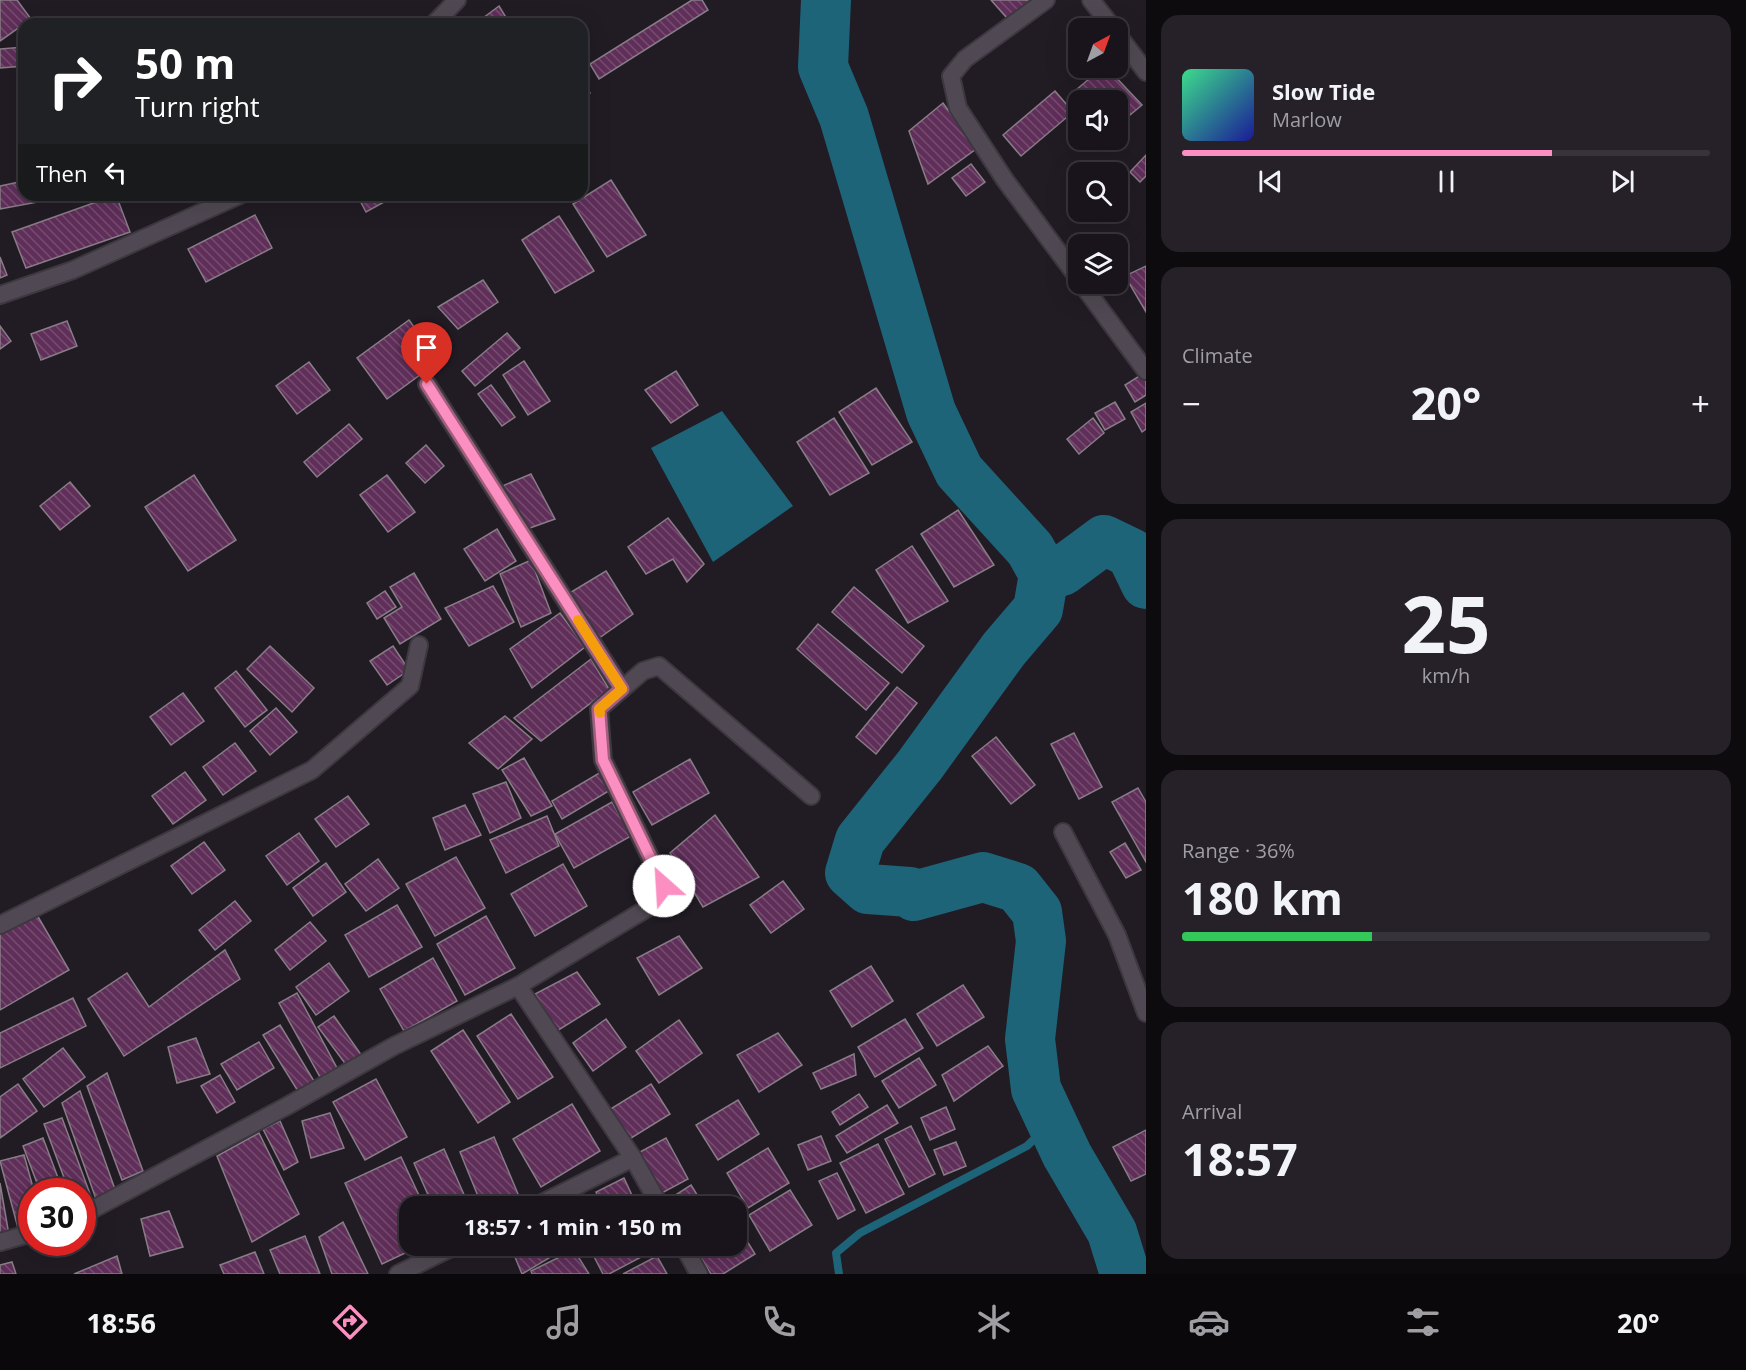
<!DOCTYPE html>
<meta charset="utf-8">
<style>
:root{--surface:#19141b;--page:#262128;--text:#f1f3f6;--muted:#9f9ea3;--line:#37333a;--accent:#fc8fc1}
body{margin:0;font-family:"Open Sans",sans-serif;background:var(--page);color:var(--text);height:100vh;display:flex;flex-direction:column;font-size:22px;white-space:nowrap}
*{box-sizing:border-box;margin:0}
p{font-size:20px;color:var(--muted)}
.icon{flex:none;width:33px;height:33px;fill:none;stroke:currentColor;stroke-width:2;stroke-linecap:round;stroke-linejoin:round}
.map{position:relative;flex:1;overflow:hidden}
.panel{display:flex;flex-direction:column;gap:15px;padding:15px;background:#0e0b0f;width:600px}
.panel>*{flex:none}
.hud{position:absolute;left:18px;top:18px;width:570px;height:183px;border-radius:18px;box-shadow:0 6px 24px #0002,0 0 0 2px var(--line);background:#202124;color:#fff;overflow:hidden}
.needle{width:39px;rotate:41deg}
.controls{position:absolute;left:1068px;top:18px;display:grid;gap:12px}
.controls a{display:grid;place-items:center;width:60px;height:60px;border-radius:12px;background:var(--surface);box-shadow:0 6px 24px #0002,0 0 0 2px var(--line);font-size:30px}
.speed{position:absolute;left:18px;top:1178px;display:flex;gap:12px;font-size:30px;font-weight:700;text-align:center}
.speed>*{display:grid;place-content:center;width:78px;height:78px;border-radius:50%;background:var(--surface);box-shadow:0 6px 24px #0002,0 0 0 2px var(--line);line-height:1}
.speed .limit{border:9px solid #d22;background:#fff;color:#111}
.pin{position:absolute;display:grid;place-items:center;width:51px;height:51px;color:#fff;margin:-62px -26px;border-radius:50% 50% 50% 0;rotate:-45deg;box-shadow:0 0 6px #0007}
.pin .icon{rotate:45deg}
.me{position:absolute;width:66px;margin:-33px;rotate:334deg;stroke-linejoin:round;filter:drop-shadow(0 0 4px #0008)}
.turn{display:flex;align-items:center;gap:21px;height:126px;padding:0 18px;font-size:27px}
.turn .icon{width:78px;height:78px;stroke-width:2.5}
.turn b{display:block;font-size:42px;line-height:51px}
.then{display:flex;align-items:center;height:57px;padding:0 18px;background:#0003;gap:12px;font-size:22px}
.big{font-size:45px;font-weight:700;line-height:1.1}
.panel .card{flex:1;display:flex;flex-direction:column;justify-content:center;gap:9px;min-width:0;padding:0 21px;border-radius:18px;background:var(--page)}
.panel .dial{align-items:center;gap:0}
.dial b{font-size:78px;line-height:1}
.song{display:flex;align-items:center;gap:18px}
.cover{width:72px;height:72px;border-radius:9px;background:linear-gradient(135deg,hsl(150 70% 55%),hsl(240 70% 35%))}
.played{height:6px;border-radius:3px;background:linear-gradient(90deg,var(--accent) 70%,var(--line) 70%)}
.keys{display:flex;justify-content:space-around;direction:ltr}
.heat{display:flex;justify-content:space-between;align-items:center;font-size:33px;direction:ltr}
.charge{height:9px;border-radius:4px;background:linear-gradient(90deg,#34c759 36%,var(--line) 0)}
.trip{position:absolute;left:399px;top:1196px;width:348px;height:60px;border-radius:18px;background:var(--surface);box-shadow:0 6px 24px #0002,0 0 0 2px var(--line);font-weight:700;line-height:60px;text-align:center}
.tab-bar{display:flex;height:96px;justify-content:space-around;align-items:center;background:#0a080b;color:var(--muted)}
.tab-bar .icon{width:42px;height:42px}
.tab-bar .on{color:var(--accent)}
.tab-bar b{font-size:27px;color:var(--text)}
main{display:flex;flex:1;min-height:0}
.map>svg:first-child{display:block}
.water{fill:#1e6479}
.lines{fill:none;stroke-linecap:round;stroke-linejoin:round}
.stream{stroke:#1e6479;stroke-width:8}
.river{stroke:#1e6479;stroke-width:50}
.building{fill:url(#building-back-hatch);stroke:#887d86;stroke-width:1.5}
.minor-casing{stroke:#3d383f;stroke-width:20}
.minor{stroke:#504953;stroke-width:16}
.route-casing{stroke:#a45d7d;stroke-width:15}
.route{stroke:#fc8fc1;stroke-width:10}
.slow{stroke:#f59e0b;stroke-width:10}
</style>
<main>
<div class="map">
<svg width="1146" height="1274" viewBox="0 0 1146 1274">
<defs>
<pattern id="building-back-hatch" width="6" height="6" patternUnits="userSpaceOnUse" patternTransform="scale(1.5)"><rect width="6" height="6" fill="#5f2e59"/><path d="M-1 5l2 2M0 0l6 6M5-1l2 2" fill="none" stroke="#764c71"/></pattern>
</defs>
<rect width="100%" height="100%" fill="#211b24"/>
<path class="water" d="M722 411 793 506 713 562 651 448Z"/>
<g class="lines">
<path class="stream" d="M839 1274 836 1253 860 1233 1027 1146 1052 1122"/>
<g class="river">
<path d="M826 0 823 67 844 117 931 412 959 471 1030 549 1044 574 1038 609 1004 649 920 765 860 840 850 873 868 889 910 892 914 896 983 877 1018 888 1037 912 1041 941 1030 1039 1036 1089 1067 1155 1112 1232 1125 1274"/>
<path d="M1044 574 1062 571 1104 540 1131 553 1146 584"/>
</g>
</g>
<g class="building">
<path d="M0 0H17L31 19 0 41Z"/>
<path d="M692 0H702L708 10 599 79 590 64Z"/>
<path d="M991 0H1042L1013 25Z"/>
<path d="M499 6 510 24H475Z"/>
<path d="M24 47V66L0 68V49Z"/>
<path d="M1102 68H1107L1142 105 1118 125V100H1078V106L1070 95Z"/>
<path d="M582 79 590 93 582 98Z"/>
<path d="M1055 91 1073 112 1021 156 1003 135Z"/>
<path d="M943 103 976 149 928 184 909 131Z"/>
<path d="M1146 155V176L1140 182 1130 172Z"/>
<path d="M971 164 985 182 966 196 952 178Z"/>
<path d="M611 180 646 235 607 257 573 204Z"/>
<path d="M24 181V195H75L0 209V186Z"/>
<path d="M116 195 130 232 26 268 12 232Z"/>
<path d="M357 195H383L386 201 366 212Z"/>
<path d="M255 215 272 248 206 282 188 249Z"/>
<path d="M559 216 594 271 555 293 522 240Z"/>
<path d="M0 257 7 275 0 278Z"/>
<path d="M1146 266V312L1125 276Z"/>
<path d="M483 280 498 302 458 329 438 307Z"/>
<path d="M409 320 439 361 387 399 357 358Z"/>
<path d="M67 321 77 346 41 360 31 334Z"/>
<path d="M0 326 11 341 0 349Z"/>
<path d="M507 333 520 348 475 386 462 371Z"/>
<path d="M524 361 550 401 528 415 503 375Z"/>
<path d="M309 362 330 390 297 414 276 386Z"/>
<path d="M676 371 698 405 671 423 645 390Z"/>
<path d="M1144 373 1146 377V395L1135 402 1125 385Z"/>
<path d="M491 385 515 417 502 426 478 394Z"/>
<path d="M876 388 912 442 872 465 839 412Z"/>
<path d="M1115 402 1125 419 1105 430 1095 413Z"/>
<path d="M1146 403V429L1142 432 1131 412Z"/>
<path d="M834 418 869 473 830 495 797 442Z"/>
<path d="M1093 418 1104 433 1079 454 1067 439Z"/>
<path d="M349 424 362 439 317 477 304 462Z"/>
<path d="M426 445 444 466 425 483 406 463Z"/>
<path d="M531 474 555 519 527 529 500 487Z"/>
<path d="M194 475 236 540 188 571 145 507Z"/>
<path d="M387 475 415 512 388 532 360 495Z"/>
<path d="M70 482 90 506 60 530 40 506Z"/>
<path d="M958 510 994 565 954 587 921 534Z"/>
<path d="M668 518 704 564 687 582 673 559 646 574 628 547Z"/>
<path d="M497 529 516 561 485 581 464 549Z"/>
<path d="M912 546 948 601 908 623 876 570Z"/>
<path d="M531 560 551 613 521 627 500 574Z"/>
<path d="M606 571 633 614 595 641 563 597Z"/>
<path d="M414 573 441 619 400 644 384 618 402 607 390 587Z"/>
<path d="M493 586 514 622 469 646 445 608Z"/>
<path d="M854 587 924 646 902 673 832 612Z"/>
<path d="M385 591 396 607 377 619 367 603Z"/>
<path d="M560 613 585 647 532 688 510 649Z"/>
<path d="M818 624 889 683 866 710 797 649Z"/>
<path d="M270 646 314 688 292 712 247 669Z"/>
<path d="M393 646 409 670 387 685 370 661Z"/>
<path d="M591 659 609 689 541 741 514 718Z"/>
<path d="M236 671 267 710 245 727 215 688Z"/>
<path d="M897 687 917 703 876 754 856 737Z"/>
<path d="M183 693 204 721 171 745 150 717Z"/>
<path d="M276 708 297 732 270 755 250 731Z"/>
<path d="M505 716 532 739 498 769 469 743Z"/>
<path d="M1074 733 1102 787 1079 799 1051 744Z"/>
<path d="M996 737 1035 785 1011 804 972 756Z"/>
<path d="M235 743 256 771 223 795 203 767Z"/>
<path d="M524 758 552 806 531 816 502 770Z"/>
<path d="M690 759 709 793 652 825 633 792Z"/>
<path d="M185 772 206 800 173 824 152 796Z"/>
<path d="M601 772 612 789 562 819 552 801Z"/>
<path d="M506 782 521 818 490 833 473 794Z"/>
<path d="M1138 788 1146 802V862L1112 802Z"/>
<path d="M348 796 369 824 336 847 315 819Z"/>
<path d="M612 802 631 836 574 868 555 834Z"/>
<path d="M465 805 481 835 445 850 433 818Z"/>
<path d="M715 815 759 877 703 907 670 853Z"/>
<path d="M547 816 559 846 506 873 490 840Z"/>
<path d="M299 833 319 861 287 885 266 856Z"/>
<path d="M204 842 225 870 192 894 171 866Z"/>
<path d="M1125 843 1141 870 1126 878 1110 852Z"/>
<path d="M456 857 485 908 435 936 406 884Z"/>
<path d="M378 859 399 888 366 911 345 884Z"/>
<path d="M326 863 346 892 313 916 293 888Z"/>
<path d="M563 864 587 906 535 936 511 894Z"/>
<path d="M783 881 804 909 771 933 750 905Z"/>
<path d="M235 901 251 921 215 950 199 930Z"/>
<path d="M397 905 422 947 369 977 345 935Z"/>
<path d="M37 915 69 970 0 1010V934Z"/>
<path d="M486 916 515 968 465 995 437 944Z"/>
<path d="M310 922 326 941 290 970 275 950Z"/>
<path d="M679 936 702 968 659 995 637 958Z"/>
<path d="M225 950 240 979 124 1056 88 999 127 973 149 1007Z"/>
<path d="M433 958 457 1001 404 1031 380 989Z"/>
<path d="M329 963 349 991 316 1015 296 987Z"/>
<path d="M871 966 893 1001 852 1027 830 991Z"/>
<path d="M577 972 600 1004 557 1031 535 994Z"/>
<path d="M963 985 984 1017 937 1046 917 1014Z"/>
<path d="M297 993 337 1068 320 1077 279 1003Z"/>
<path d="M73 998 86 1026 0 1068V1033Z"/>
<path d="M511 1014 553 1077 518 1099 477 1036Z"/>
<path d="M334 1016 362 1056 347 1066 318 1027Z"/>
<path d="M606 1019 626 1047 593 1071 573 1043Z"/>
<path d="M905 1019 923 1048 875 1077 858 1047Z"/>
<path d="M679 1020 702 1053 659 1083 636 1051Z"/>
<path d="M280 1025 317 1086 301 1096 263 1035Z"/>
<path d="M463 1030 510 1102 478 1123 431 1051Z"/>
<path d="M778 1033 802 1065 759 1092 737 1055Z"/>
<path d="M196 1038 210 1074 177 1083 168 1047Z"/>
<path d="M259 1042 274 1068 237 1090 221 1064Z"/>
<path d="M988 1046 1003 1066 954 1101 942 1075Z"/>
<path d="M63 1048 85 1077 44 1107 23 1079Z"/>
<path d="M854 1054 856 1075 821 1089 813 1073Z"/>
<path d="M919 1058 936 1085 899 1108 882 1081Z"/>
<path d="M107 1073 143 1171 122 1180 87 1086Z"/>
<path d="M220 1075 235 1102 217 1113 201 1086Z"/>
<path d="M376 1079 407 1137 365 1160 333 1102Z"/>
<path d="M18 1084 37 1111 0 1138V1097Z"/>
<path d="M651 1084 670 1114 628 1140 609 1110Z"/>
<path d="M80 1091 116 1192 96 1199 62 1103Z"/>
<path d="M859 1094 868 1107 840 1125 832 1112Z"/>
<path d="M738 1100 759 1134 718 1160 696 1125Z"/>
<path d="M572 1104 600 1151 541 1187 513 1139Z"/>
<path d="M887 1105 898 1123 847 1153 836 1136Z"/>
<path d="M946 1107 955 1129 930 1140 921 1118Z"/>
<path d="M330 1113 344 1148 311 1158 302 1121Z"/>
<path d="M62 1118 93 1202 82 1206V1191H69L44 1124Z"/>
<path d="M280 1121 298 1162 284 1170 263 1129Z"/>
<path d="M911 1126 935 1174 909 1187 885 1139Z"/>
<path d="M1146 1130V1174L1131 1181 1113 1147Z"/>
<path d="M259 1133 299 1214 252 1242 217 1156Z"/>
<path d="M821 1136 831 1161 808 1170 798 1145Z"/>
<path d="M494 1137 521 1201 509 1206H482L460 1152Z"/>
<path d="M43 1138 63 1191H40L23 1146Z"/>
<path d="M666 1138 688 1179 660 1194 638 1153Z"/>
<path d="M956 1142 966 1166 944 1175 934 1150Z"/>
<path d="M878 1144 904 1194 866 1213 840 1163Z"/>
<path d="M768 1148 789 1183 748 1208 727 1173Z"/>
<path d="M444 1149 469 1206H433L414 1163Z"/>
<path d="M24 1155 34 1191H32V1224L18 1228 0 1161Z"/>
<path d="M401 1157 424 1206H410V1245H422L382 1264 345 1183Z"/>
<path d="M837 1173 855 1210 838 1219 819 1181Z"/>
<path d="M624 1178 637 1206H602L596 1192Z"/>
<path d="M0 1183 9 1235 0 1237Z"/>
<path d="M691 1185 704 1206H669L666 1201Z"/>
<path d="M790 1190 812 1225 770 1251 749 1215Z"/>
<path d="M169 1211 183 1247 150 1256 141 1219Z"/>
<path d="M343 1222 368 1274H332L319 1237Z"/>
<path d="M736 1223 755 1254 723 1274H711L693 1245H736Z"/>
<path d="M305 1236 320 1274H280L270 1250Z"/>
<path d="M510 1245H571L522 1274Z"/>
<path d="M588 1245H661L662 1246 609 1274H603Z"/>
<path d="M574 1250 589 1274H532L531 1271Z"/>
<path d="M255 1252 264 1274H224L220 1265Z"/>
<path d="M117 1256 122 1274H74Z"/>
<path d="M657 1256 667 1274H623Z"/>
<path d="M12 1262 16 1274H0V1265Z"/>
</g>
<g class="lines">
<g class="minor-casing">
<g id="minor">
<path d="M1046 0 965 59 951 76 958 108 1005 180 1078 278"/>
<path d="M1091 0 1113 28"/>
<path d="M434 24 457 0"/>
<path d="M1118 35 1146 72"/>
<path d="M1082 284 1146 371"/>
<path d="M0 295 73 270 240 195"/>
<path d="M427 384 622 689"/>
<path d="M1063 832 1117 935 1146 1013"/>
<path d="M0 925 312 770 410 686 419 645"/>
<path d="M536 1206 633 1158"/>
<path d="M660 1206 633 1158 518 986 661 900 664 886 603 760 599 709 643 671 659 666 811 796"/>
<path d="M82 1215 287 1106 394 1046 518 986"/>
<path d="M0 1242 32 1233"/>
<path d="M683 1245 699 1274"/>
<path d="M398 1274 457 1245"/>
</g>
</g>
<use href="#minor" class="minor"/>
</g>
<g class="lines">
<g class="route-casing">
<path id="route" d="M427 384 622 689 599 709 603 760 664 886"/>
</g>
<use href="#route" class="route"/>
<path class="slow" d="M578 620 622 689 599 709 600 713"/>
</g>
</svg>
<div class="controls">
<a><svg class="needle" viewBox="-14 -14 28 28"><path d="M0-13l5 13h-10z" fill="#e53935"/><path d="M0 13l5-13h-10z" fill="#9f9ea3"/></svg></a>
<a><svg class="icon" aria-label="sound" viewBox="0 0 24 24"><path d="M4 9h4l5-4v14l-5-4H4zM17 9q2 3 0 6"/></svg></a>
<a><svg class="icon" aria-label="search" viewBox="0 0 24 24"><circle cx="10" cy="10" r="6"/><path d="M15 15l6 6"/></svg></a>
<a><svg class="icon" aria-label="layers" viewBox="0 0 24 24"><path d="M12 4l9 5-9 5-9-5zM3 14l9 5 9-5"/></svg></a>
</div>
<div class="speed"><div class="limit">30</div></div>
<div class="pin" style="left:427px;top:384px;background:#d93025"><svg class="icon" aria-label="arrive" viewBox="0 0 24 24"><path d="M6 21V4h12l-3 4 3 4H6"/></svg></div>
<svg class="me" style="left:664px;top:886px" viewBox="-20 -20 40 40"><circle r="19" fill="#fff"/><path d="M0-13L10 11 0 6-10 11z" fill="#fc8fc1"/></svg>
<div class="trip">18:57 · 1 min · 150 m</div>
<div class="hud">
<div class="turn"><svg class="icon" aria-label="right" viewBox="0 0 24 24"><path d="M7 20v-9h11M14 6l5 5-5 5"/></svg><div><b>50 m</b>Turn right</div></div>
<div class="then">Then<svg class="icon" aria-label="left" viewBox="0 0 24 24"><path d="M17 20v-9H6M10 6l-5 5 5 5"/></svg></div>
</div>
</div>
<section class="panel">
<div class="card">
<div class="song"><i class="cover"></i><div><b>Slow Tide</b><p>Marlow</p></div></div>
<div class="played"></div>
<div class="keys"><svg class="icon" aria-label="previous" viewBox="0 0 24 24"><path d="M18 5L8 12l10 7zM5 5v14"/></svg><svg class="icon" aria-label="pause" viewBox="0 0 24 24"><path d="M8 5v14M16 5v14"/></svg><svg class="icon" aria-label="next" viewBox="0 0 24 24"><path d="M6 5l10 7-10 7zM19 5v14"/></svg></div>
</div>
<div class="card"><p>Climate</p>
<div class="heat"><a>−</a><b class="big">20°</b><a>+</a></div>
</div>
<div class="card dial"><b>25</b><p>km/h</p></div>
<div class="card"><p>Range · 36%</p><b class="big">180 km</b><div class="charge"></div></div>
<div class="card"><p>Arrival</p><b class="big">18:57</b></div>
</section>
</main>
<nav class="tab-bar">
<b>18:56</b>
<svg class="icon on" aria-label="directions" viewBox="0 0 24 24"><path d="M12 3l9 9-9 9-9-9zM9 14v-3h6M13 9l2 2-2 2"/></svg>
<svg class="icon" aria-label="music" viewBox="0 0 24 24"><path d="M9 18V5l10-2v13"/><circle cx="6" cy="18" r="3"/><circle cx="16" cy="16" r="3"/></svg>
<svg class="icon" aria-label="phone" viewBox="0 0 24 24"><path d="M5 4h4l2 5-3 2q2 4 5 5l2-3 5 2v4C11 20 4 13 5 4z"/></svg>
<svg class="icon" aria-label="climate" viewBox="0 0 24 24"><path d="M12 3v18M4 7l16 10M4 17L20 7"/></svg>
<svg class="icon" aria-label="car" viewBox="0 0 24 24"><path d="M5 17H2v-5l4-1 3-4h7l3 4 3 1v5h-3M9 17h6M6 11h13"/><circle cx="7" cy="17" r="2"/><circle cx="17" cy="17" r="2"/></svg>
<svg class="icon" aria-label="filters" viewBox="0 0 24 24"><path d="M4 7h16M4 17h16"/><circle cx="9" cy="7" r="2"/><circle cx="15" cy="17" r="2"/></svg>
<b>20°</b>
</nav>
